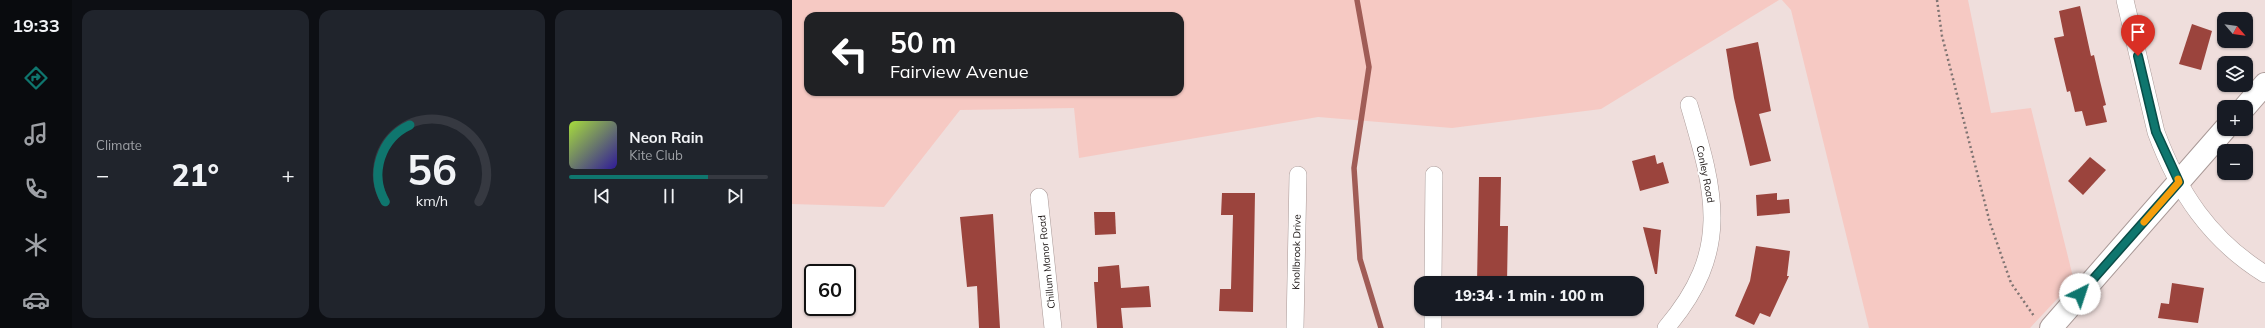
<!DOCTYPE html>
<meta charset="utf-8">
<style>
:root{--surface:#171b24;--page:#20242c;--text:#f1f3f6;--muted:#9ea1a6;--line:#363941;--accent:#0f766e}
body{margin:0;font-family:Mulish,sans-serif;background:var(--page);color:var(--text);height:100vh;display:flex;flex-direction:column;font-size:15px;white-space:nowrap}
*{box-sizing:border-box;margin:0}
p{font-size:13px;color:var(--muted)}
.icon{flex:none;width:22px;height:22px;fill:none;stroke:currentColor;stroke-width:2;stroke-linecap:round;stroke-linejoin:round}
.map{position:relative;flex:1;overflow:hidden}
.panel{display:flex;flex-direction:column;gap:10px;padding:10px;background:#0d0f14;width:720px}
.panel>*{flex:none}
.guide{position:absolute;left:12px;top:12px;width:380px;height:84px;border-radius:12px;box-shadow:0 1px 3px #0004;background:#202124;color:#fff;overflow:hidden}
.needle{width:26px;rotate:118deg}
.fabs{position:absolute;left:1425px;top:12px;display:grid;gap:8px}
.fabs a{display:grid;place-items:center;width:36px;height:36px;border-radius:8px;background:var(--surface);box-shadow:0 1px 3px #0004;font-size:20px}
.speed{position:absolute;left:12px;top:264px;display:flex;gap:8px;font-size:20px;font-weight:700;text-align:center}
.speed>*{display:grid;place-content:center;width:52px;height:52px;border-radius:50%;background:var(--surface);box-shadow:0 1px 3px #0004;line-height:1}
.speed .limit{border:2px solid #111;border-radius:6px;background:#fff;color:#111}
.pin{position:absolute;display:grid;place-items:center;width:34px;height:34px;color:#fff;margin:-41px -17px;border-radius:50% 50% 50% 0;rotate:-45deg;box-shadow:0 0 4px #0007}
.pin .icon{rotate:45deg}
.me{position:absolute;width:44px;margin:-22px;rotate:41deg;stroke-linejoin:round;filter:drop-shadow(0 0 3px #0008)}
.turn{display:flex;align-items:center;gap:14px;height:84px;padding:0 20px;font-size:18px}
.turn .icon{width:52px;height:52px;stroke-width:2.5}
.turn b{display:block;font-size:28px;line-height:34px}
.big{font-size:30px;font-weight:800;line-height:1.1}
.panel .tile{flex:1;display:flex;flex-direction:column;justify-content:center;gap:6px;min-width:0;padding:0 14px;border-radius:12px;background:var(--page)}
.panel .dial{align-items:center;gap:0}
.dial svg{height:104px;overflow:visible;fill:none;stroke:var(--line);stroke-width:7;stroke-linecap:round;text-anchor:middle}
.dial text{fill:var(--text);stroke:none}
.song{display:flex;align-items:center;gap:12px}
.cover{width:48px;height:48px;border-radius:6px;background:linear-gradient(135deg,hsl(80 70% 55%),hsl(250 70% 35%))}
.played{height:4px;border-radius:2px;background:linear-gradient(90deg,var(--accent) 70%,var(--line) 70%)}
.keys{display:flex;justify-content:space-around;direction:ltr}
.heat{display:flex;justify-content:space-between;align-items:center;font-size:22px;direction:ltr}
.panel .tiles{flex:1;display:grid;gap:10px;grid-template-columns:repeat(3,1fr)}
.trip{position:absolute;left:622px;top:276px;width:230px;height:40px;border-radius:12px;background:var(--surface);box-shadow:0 1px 3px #0004;font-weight:800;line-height:40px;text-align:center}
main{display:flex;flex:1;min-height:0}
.tabs{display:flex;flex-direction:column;width:72px;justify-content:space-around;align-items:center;background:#090b0e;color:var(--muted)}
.tabs .icon{width:28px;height:28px}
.tabs .active{color:var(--accent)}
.tabs b{font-size:18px;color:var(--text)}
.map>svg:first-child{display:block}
.green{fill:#f6c9c3;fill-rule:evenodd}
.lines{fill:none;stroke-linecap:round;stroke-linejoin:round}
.stream{stroke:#a05c56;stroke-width:5.5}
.building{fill:#9b443d}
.minor-casing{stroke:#a99997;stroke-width:18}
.primary-casing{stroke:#a99997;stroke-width:24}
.path{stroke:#7f7472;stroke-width:2.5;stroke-dasharray:2 3;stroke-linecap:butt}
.minor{stroke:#fff;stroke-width:17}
.primary{stroke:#fff;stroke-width:22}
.route-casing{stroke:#0a4d48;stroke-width:10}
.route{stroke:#0f766e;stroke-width:7}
.slow{stroke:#f59e0b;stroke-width:7}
.labels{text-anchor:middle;stroke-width:4;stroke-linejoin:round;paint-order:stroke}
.street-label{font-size:10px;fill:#1a1413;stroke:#fff}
</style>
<main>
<nav class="tabs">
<b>19:33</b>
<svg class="icon active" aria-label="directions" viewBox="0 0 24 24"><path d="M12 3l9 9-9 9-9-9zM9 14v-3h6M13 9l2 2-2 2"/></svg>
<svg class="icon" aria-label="music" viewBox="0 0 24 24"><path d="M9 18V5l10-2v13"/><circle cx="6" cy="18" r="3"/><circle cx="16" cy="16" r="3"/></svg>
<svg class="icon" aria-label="phone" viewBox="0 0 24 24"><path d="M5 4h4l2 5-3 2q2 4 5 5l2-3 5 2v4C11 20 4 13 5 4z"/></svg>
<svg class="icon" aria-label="climate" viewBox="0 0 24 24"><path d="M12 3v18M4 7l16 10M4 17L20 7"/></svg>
<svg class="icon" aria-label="car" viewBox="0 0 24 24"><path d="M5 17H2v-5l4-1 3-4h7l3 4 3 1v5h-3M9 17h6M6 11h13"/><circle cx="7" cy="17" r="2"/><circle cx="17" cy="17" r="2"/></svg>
</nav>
<section class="panel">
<div class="tiles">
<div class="tile"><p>Climate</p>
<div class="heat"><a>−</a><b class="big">21°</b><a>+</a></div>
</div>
<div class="tile dial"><svg viewBox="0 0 100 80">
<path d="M14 69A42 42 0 1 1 86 69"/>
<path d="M14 69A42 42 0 0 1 33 10" stroke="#0f766e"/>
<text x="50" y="56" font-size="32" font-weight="700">56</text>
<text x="50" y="72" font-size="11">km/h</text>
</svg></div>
<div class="tile">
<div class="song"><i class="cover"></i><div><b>Neon Rain</b><p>Kite Club</p></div></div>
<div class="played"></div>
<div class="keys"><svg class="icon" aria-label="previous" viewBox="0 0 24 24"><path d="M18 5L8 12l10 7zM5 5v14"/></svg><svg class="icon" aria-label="pause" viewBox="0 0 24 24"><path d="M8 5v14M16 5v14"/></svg><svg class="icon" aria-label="next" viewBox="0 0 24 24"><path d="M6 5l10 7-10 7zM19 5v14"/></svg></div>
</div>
</div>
</section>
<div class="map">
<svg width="1473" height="328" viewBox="0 0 1473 328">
<rect width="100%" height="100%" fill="#efdedc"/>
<g class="green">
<path d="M0 0H987L809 109 660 128 526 117 287 158 282 108 168 110 92 207 0 204ZM16 16H388V92H16Z"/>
<path d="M990 0H1176L1199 113 1239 108 1282 281 1238 328H1077L999 10Z"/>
</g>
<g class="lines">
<path class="stream" d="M565 0 577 67 562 168 568 259 589 328"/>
</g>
<g class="building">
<path d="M1288 6 1299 56 1302 55 1308 81 1314 105 1311 106 1315 122 1294 126 1290 111 1283 112 1278 91 1275 92 1262 38 1272 36 1267 11Z"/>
<path d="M1400 24 1420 31 1409 70 1387 64Z"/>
<path d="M966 42 979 111 967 114 979 161 958 166 942 98 934 49Z"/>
<path d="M863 155 865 164 871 162 877 183 848 191 840 161Z"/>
<path d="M1298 157 1314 170 1291 195 1276 181Z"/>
<path d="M687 177H709L708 226H716L715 283H685Z"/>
<path d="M430 193H463L461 312 427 311 428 289H439L441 215H429Z"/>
<path d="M985 193V200L997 199 998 213 965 216 964 195Z"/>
<path d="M302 212H323L324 234 303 235Z"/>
<path d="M201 214 208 328H187L185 286 175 287 168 217Z"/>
<path d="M851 227 869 230 865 274H863Z"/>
<path d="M964 246 998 251 995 276H997L978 317 968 313 962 325 943 316 958 281Z"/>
<path d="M327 265 329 288 357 286 359 307 329 308 331 328H305L302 282H306V267Z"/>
<path d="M1380 283 1412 288 1406 323 1366 318 1369 303 1377 304Z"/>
</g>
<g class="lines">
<g class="minor-casing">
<g id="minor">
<path d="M1333 0 1364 132C1386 192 1418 240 1473 274"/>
<path d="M247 197 261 328"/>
<path d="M641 283 642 175"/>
<path d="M503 328 506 175"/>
<path d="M641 328V309"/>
<path d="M874 328C940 251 923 193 897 105"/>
</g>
</g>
<g class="primary-casing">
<g id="primary">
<path d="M1453 107 1473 84"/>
<path d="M1259 328 1433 129"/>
</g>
</g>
<path class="path" d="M1145 0 1150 36 1198 223 1219 283 1242 316"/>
<use href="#minor" class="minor"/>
<use href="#primary" class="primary"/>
</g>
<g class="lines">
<g class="route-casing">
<path id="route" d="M1288 294 1387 182 1364 132 1346 56"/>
</g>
<use href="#route" class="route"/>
<path class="slow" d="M1352 222 1387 182 1386 179"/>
</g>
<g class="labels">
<g class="street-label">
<text transform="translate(914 174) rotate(79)" y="4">Conley Road</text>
<text transform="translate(504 252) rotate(-89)" y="4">Knollbrook Drive</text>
<text transform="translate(254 262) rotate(-96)" y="4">Chillum Manor Road</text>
</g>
</g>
</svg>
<div class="fabs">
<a><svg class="needle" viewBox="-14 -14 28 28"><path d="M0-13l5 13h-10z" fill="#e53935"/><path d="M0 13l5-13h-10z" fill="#9ea1a6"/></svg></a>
<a><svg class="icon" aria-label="layers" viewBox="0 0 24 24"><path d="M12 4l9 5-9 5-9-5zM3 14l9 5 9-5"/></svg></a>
<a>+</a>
<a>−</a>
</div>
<div class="speed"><div class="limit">60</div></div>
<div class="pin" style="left:1346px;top:56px;background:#d93025"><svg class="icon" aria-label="arrive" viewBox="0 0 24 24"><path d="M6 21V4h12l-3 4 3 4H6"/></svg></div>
<svg class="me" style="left:1288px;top:294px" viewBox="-20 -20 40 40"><circle r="19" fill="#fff"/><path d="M0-13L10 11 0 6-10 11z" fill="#0f766e"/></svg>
<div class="trip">19:34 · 1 min · 100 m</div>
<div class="guide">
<div class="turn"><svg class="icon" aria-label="left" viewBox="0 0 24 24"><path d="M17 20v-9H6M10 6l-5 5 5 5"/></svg><div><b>50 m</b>Fairview Avenue</div></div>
</div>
</div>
</main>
